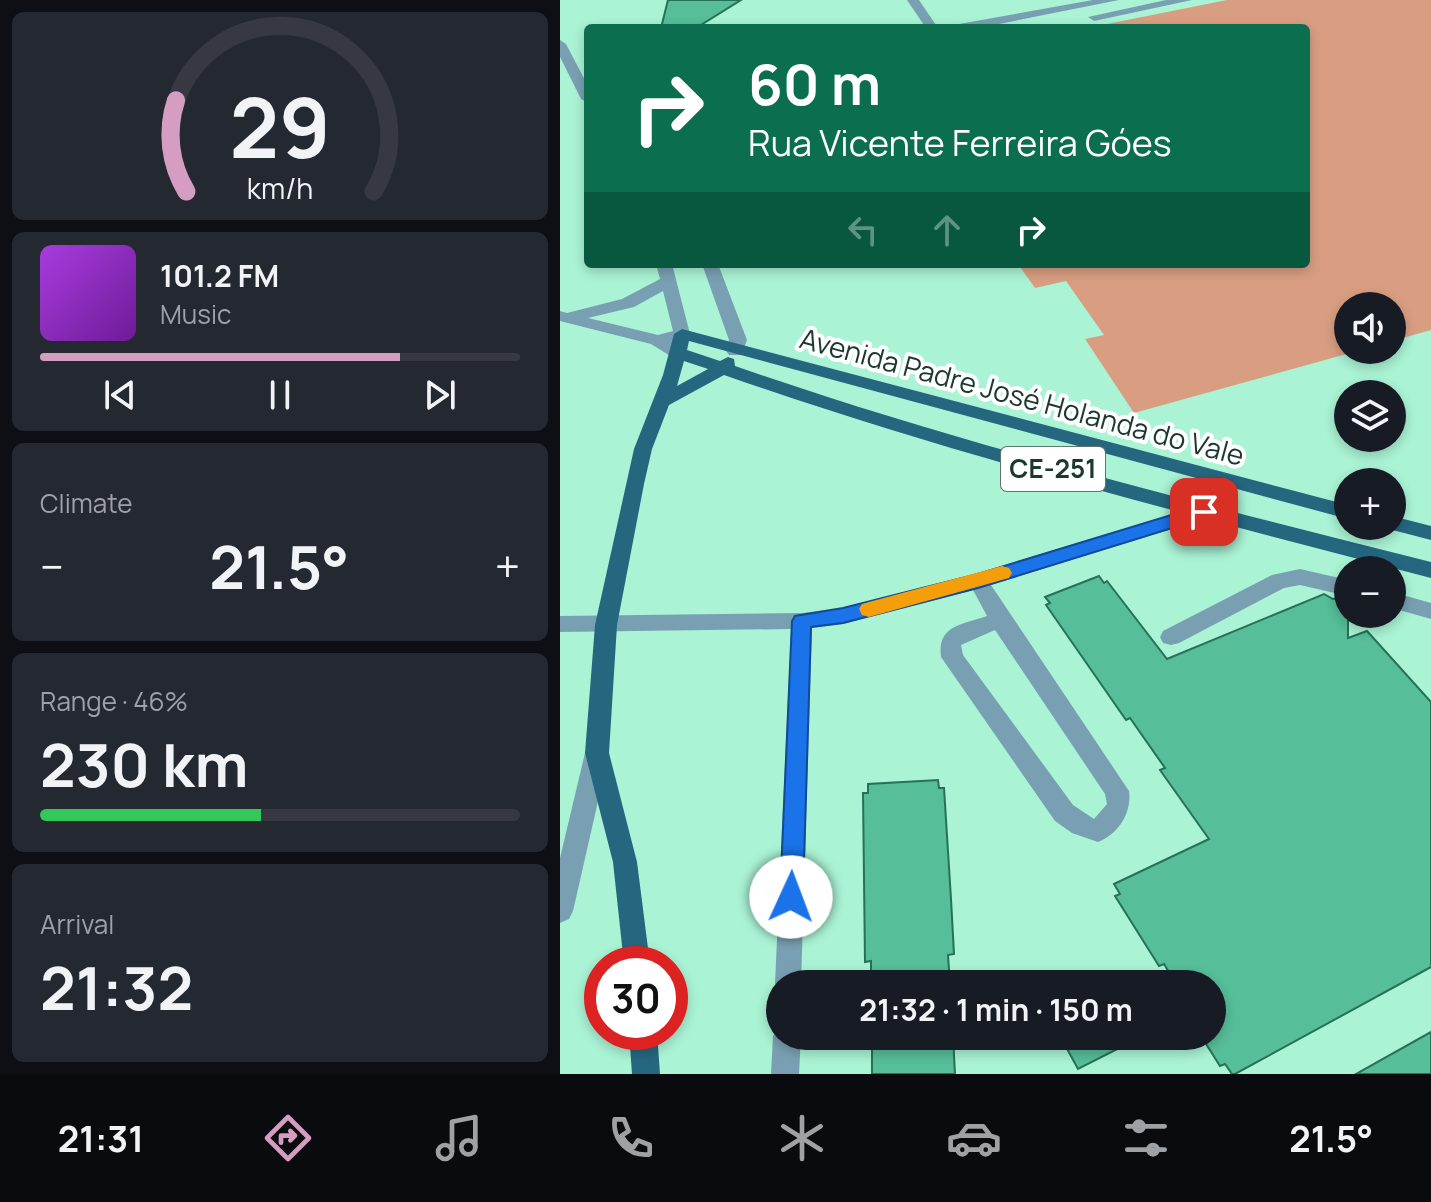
<!DOCTYPE html>
<meta charset="utf-8">
<style>
:root{--surface:#171b24;--page:#242831;--text:#f1f3f6;--muted:#9ea1a6;--line:#363941;--accent:#d49dc1}
body{margin:0;font-family:Manrope,sans-serif;background:var(--page);color:var(--text);height:100vh;display:flex;flex-direction:column;font-size:30px;white-space:nowrap}
*{box-sizing:border-box;margin:0}
p{font-size:26px;color:var(--muted)}
.icon{flex:none;width:44px;height:44px;fill:none;stroke:currentColor;stroke-width:2;stroke-linecap:round;stroke-linejoin:round}
.map{position:relative;flex:1;overflow:hidden}
.side{display:flex;flex-direction:column;gap:12px;padding:12px;background:#0d0f14;width:560px}
.side>*{flex:none}
.banner{position:absolute;left:24px;top:24px;width:726px;height:244px;border-radius:8px;box-shadow:0 4px 12px #0003;background:#0b6e4f;color:#fff;overflow:hidden}
.controls{position:absolute;left:774px;top:292px;display:grid;gap:16px}
.controls a{display:grid;place-items:center;width:72px;height:72px;border-radius:50%;background:var(--surface);box-shadow:0 4px 12px #0003;font-size:40px}
.speed{position:absolute;left:24px;top:946px;display:flex;gap:16px;font-size:40px;font-weight:700;text-align:center}
.speed>*{display:grid;place-content:center;width:104px;height:104px;border-radius:50%;background:var(--surface);box-shadow:0 4px 12px #0003;line-height:1}
.speed .limit{border:12px solid #d22;background:#fff;color:#111}
.pin{position:absolute;display:grid;place-items:center;width:68px;height:68px;color:#fff;margin:-34px;border-radius:16px;box-shadow:0 4px 12px #0006}
.me{position:absolute;width:88px;margin:-44px;rotate:2deg;stroke-linejoin:round;filter:drop-shadow(0 0 6px #0008)}
.turn{display:flex;align-items:center;gap:28px;height:168px;padding:0 32px;font-size:36px}
.turn .icon{width:104px;height:104px;stroke-width:2.5}
.turn b{display:block;font-size:56px;line-height:68px}
.lanes{display:flex;align-items:center;height:76px;padding:0 32px;background:#0003;justify-content:center;gap:40px;direction:ltr}
.lanes .off{opacity:.35}
.big{font-size:60px;font-weight:700;line-height:1.1}
.side .tile{flex:1;display:flex;flex-direction:column;justify-content:center;gap:12px;min-width:0;padding:0 28px;border-radius:12px;background:var(--page)}
.side .dial{align-items:center;gap:0}
.dial svg{height:208px;overflow:visible;fill:none;stroke:var(--line);stroke-width:7;stroke-linecap:round;text-anchor:middle}
.dial text{fill:var(--text);stroke:none}
.song{display:flex;align-items:center;gap:24px}
.cover{width:96px;height:96px;border-radius:12px;background:linear-gradient(135deg,hsl(280 70% 55%),hsl(280 70% 35%))}
.played{height:8px;border-radius:4px;background:linear-gradient(90deg,var(--accent) 75%,var(--line) 75%)}
.keys{display:flex;justify-content:space-around;direction:ltr}
.heat{display:flex;justify-content:space-between;align-items:center;font-size:44px;direction:ltr}
.charge{height:12px;border-radius:6px;background:linear-gradient(90deg,#34c759 46%,var(--line) 0)}
.trip{position:absolute;left:206px;top:970px;width:460px;height:80px;border-radius:40px;background:var(--surface);box-shadow:0 4px 12px #0003;font-weight:700;line-height:80px;text-align:center}
.menu{display:flex;height:128px;justify-content:space-around;align-items:center;background:#090b0e;color:var(--muted)}
.menu .icon{width:56px;height:56px}
.menu .on{color:var(--accent)}
.menu b{font-size:36px;color:var(--text)}
main{display:flex;flex:1;min-height:0}
.map>svg:first-child{display:block}
.green{fill:#d99e82}
.building{fill:#56be99;stroke:#277158;stroke-width:2}
.lines{fill:none;stroke-linecap:round;stroke-linejoin:round}
.minor{fill:#79a0b2;fill-rule:evenodd}
.major{fill:#266780;fill-rule:evenodd}
.route{fill:#1a73e8;stroke:#114b97;stroke-width:2}
.slow{fill:#f59e0b}
.labels{text-anchor:middle;stroke-width:8;stroke-linejoin:round;paint-order:stroke}
.shield{fill:#fff;stroke:#5f746d;stroke-width:2}
.shield-label{font-size:26px;font-weight:bold;fill:#1b392e}
.street-label{font-size:28px;fill:#1b392e;stroke:#fff}
</style>
<main>
<section class="side">
<div class="tile dial"><svg viewBox="0 0 100 80">
<path d="M14 69A42 42 0 1 1 86 69"/>
<path d="M14 69A42 42 0 0 1 10 34" stroke="#d49dc1"/>
<text x="50" y="56" font-size="32" font-weight="700">29</text>
<text x="50" y="72" font-size="11">km/h</text>
</svg></div>
<div class="tile">
<div class="song"><i class="cover"></i><div><b>101.2 FM</b><p>Music</p></div></div>
<div class="played"></div>
<div class="keys"><svg class="icon" aria-label="previous" viewBox="0 0 24 24"><path d="M18 5L8 12l10 7zM5 5v14"/></svg><svg class="icon" aria-label="pause" viewBox="0 0 24 24"><path d="M8 5v14M16 5v14"/></svg><svg class="icon" aria-label="next" viewBox="0 0 24 24"><path d="M6 5l10 7-10 7zM19 5v14"/></svg></div>
</div>
<div class="tile"><p>Climate</p>
<div class="heat"><a>−</a><b class="big">21.5°</b><a>+</a></div>
</div>
<div class="tile"><p>Range · 46%</p><b class="big">230 km</b><div class="charge"></div></div>
<div class="tile"><p>Arrival</p><b class="big">21:32</b></div>
</section>
<div class="map">
<svg width="871" height="1074" viewBox="0 0 871 1074">
<rect width="100%" height="100%" fill="#aaf3d5"/>
<path class="green" d="M667 0H871V330L832 341V306H788V350H801L574 413 525 339 544 335 506 281 475 288 458 264H746V28H527Z"/>
<g class="building">
<path d="M108 0H181L136 28H101Z"/>
<path d="M539 576 544 583 547 581 607 659 764 594 773 599 777 598 788 610V638L807 631 871 702V967L675 1074H672L665 1064 660 1066 641 1036H652V984H616L604 964 599 966 555 896 560 894 554 884 649 839 600 770 605 768 570 718 566 720 486 605 490 603 485 597Z"/>
<path d="M378 780 379 788H384L391 899 394 954 388 955 390 984H311V961L305 962 303 793H308V784Z"/>
<path d="M871 1032V1074H796Z"/>
<path d="M312 1036H393L395 1074H312Z"/>
<path d="M500 1036H583L518 1069Z"/>
</g>
<g class="lines">
<g class="minor">
<path d="M347 0H359L378 28H366Z"/>
<path d="M533 0H559L419 28H393L399 24Z"/>
<path d="M606 0H632L534 21 528 17Z"/>
<path d="M0 40 6 44 28 86V103L21 99 0 57Z"/>
<path d="M96 264H112L130 334 128 338 112 342 127 353 124 357H112L91 344 0 321V311L7 313 62 299 100 279ZM103 291 113 331 98 335 28 318 74 307Z"/>
<path d="M142 264H158L187 340 181 355H169L166 351 169 340Z"/>
<path d="M644 505 651 507 654 512 651 517 431 585 569 791C572 812 559 834 538 842L512 833 495 821 381 657C377 625 402 625 427 616L413 590 283 624 252 628 241 984H220V994L215 984 231 629 0 632V616L242 613 283 608 418 573ZM435 630 545 794 547 804 534 819 513 805 403 655 401 645Z"/>
<path d="M740 569 788 580V596L740 585 724 588 619 643 611 645 603 643 600 637 603 631 712 575Z"/>
<path d="M832 592 871 603V619L832 608Z"/>
<path d="M37 743 45 746 49 753 13 911 9 919 0 923V858L25 753 29 746Z"/>
<path d="M220 1025V1036H241L239 1074H211L213 1036Z"/>
</g>
<g class="major">
<path d="M122 329 788 505V519L129 341 127 350 160 361 168 357 174 359 175 366C402 445 638 503 871 562V578C634 516 395 456 164 375L109 405 92 449 84 484 57 625 49 753 77 862 90 964H64L53 862 25 753 35 625 74 449 103 375 114 334ZM124 361 148 369 117 386Z"/>
<path d="M832 516 871 526V540L825 528 832 526Z"/>
<path d="M69 1032H97L100 1074H72Z"/>
</g>
</g>
<path class="route" d="M644 505 653 512 651 516 418 588 283 623 251 627 243 897 239 905 231 908 223 905 220 897 232 621 235 616 283 608 418 574Z"/>
<path class="slow" d="M442 566 449 568 452 573 449 578 309 617 302 615 299 609 302 604 309 602Z"/>
<g class="labels">
<rect class="shield" x="441" y="447" width="104" height="44" rx="6"/>
<g class="shield-label">
<text x="493" y="478">CE-251</text>
</g>
<g class="street-label">
<text transform="translate(462 397) rotate(15)" y="10">Avenida Padre José Holanda do Vale</text>
</g>
</g>
</svg>
<div class="controls">
<a><svg class="icon" aria-label="sound" viewBox="0 0 24 24"><path d="M4 9h4l5-4v14l-5-4H4zM17 9q2 3 0 6"/></svg></a>
<a><svg class="icon" aria-label="layers" viewBox="0 0 24 24"><path d="M12 4l9 5-9 5-9-5zM3 14l9 5 9-5"/></svg></a>
<a>+</a>
<a>−</a>
</div>
<div class="speed"><div class="limit">30</div></div>
<div class="pin" style="left:644px;top:512px;background:#d93025"><svg class="icon" aria-label="arrive" viewBox="0 0 24 24"><path d="M6 21V4h12l-3 4 3 4H6"/></svg></div>
<svg class="me" style="left:231px;top:897px" viewBox="-20 -20 40 40"><circle r="19" fill="#fff"/><path d="M0-13L10 11 0 6-10 11z" fill="#1a73e8"/></svg>
<div class="trip">21:32 · 1 min · 150 m</div>
<div class="banner">
<div class="turn"><svg class="icon" aria-label="right" viewBox="0 0 24 24"><path d="M7 20v-9h11M14 6l5 5-5 5"/></svg><div><b>60 m</b>Rua Vicente Ferreira Góes</div></div>
<div class="lanes"><svg class="icon off" aria-label="left" viewBox="0 0 24 24"><path d="M17 20v-9H6M10 6l-5 5 5 5"/></svg><svg class="icon off" aria-label="ahead" viewBox="0 0 24 24"><path d="M12 20V5M6 11l6-6 6 6"/></svg><svg class="icon" aria-label="right" viewBox="0 0 24 24"><path d="M7 20v-9h11M14 6l5 5-5 5"/></svg></div>
</div>
</div>
</main>
<nav class="menu">
<b>21:31</b>
<svg class="icon on" aria-label="directions" viewBox="0 0 24 24"><path d="M12 3l9 9-9 9-9-9zM9 14v-3h6M13 9l2 2-2 2"/></svg>
<svg class="icon" aria-label="music" viewBox="0 0 24 24"><path d="M9 18V5l10-2v13"/><circle cx="6" cy="18" r="3"/><circle cx="16" cy="16" r="3"/></svg>
<svg class="icon" aria-label="phone" viewBox="0 0 24 24"><path d="M5 4h4l2 5-3 2q2 4 5 5l2-3 5 2v4C11 20 4 13 5 4z"/></svg>
<svg class="icon" aria-label="climate" viewBox="0 0 24 24"><path d="M12 3v18M4 7l16 10M4 17L20 7"/></svg>
<svg class="icon" aria-label="car" viewBox="0 0 24 24"><path d="M5 17H2v-5l4-1 3-4h7l3 4 3 1v5h-3M9 17h6M6 11h13"/><circle cx="7" cy="17" r="2"/><circle cx="17" cy="17" r="2"/></svg>
<svg class="icon" aria-label="filters" viewBox="0 0 24 24"><path d="M4 7h16M4 17h16"/><circle cx="9" cy="7" r="2"/><circle cx="15" cy="17" r="2"/></svg>
<b>21.5°</b>
</nav>
